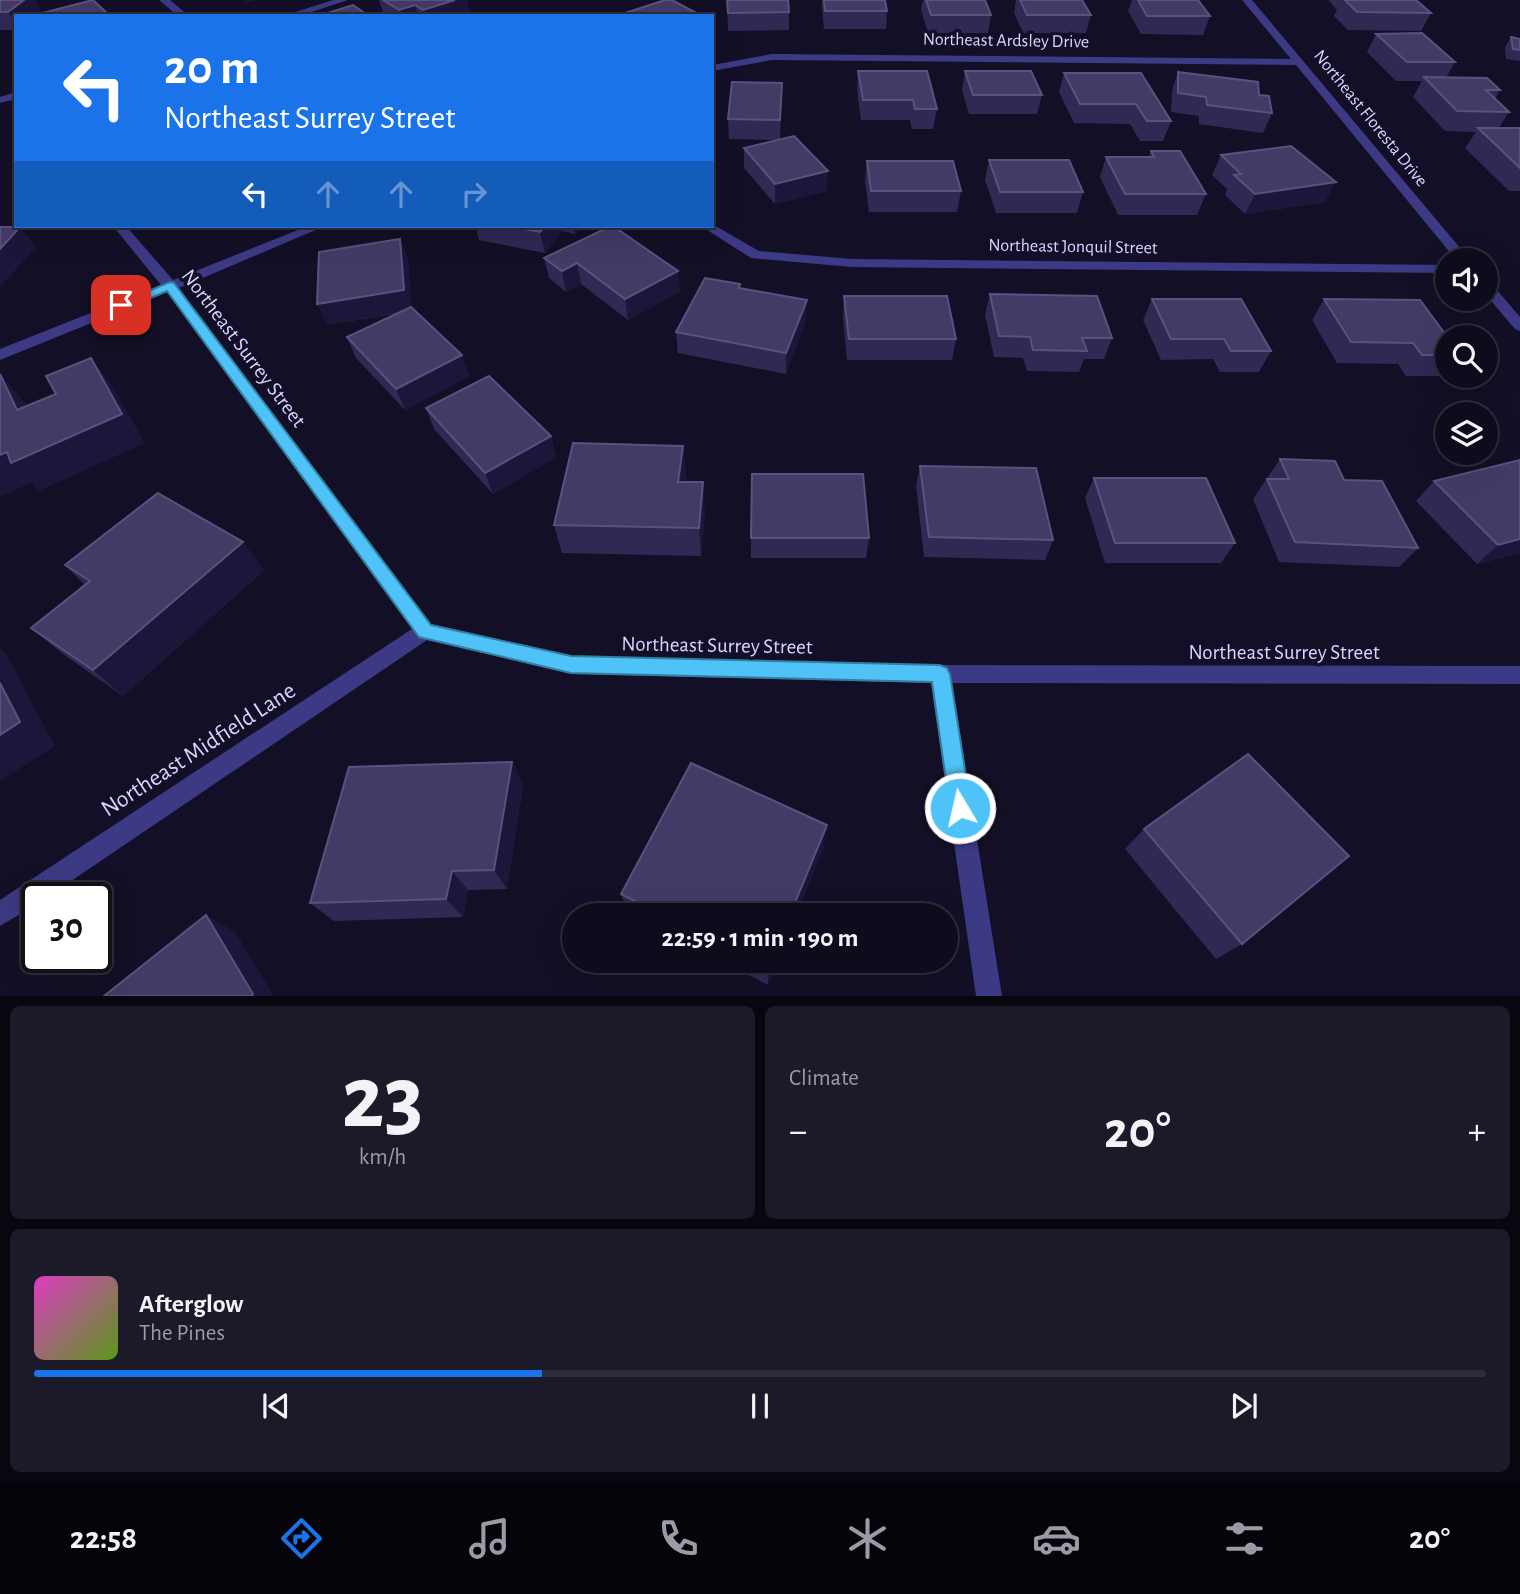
<!DOCTYPE html>
<meta charset="utf-8">
<style>
:root{--surface:#0e0b1c;--page:#1c1929;--text:#f1f3f6;--muted:#9b9ba3;--line:#2e2b3b;--accent:#1a73e8}
body{margin:0;font-family:"Alegreya Sans",sans-serif;background:var(--page);color:var(--text);height:100vh;display:flex;flex-direction:column;font-size:26px;white-space:nowrap}
*{box-sizing:border-box;margin:0}
p{font-size:23px;color:var(--muted)}
.icon{flex:none;width:38px;height:38px;fill:none;stroke:currentColor;stroke-width:2;stroke-linecap:round;stroke-linejoin:round}
.map{position:relative;height:996px;overflow:hidden}
.side{display:flex;flex-direction:column;gap:10px;padding:10px;background:#08060f;flex:1}
.side>*{flex:none}
.hud{position:absolute;left:14px;top:14px;width:700px;height:214px;border-radius:0px;box-shadow:0 7px 28px #0002,0 0 0 2px var(--line);background:#1a73e8;color:#fff;overflow:hidden}
.controls{position:absolute;left:1435px;top:248px;display:grid;gap:14px}
.controls a{display:grid;place-items:center;width:63px;height:63px;border-radius:50%;background:var(--surface);box-shadow:0 7px 28px #0002,0 0 0 2px var(--line);font-size:35px}
.speed{position:absolute;left:21px;top:882px;display:flex;gap:14px;font-size:35px;font-weight:700;text-align:center}
.speed>*{display:grid;place-content:center;width:91px;height:91px;border-radius:50%;background:var(--surface);box-shadow:0 7px 28px #0002,0 0 0 2px var(--line);line-height:1}
.speed .limit{border:4px solid #111;border-radius:10px;background:#fff;color:#111}
.pin{position:absolute;display:grid;place-items:center;width:60px;height:60px;color:#fff;margin:-30px;border-radius:14px;box-shadow:0 4px 10px #0006}
.me{position:absolute;width:77px;margin:-38px;rotate:351deg;stroke-linejoin:round;filter:drop-shadow(0 0 5px #0008)}
.turn{display:flex;align-items:center;gap:24px;height:147px;padding:0 35px;font-size:32px}
.turn .icon{width:91px;height:91px;stroke-width:2.5}
.turn b{display:block;font-size:49px;line-height:60px}
.lanes{display:flex;align-items:center;height:66px;padding:0 35px;background:#0003;justify-content:center;gap:35px;direction:ltr}
.lanes .off{opacity:.35}
.big{font-size:52px;font-weight:700;line-height:1.1}
.side .tile{flex:1;display:flex;flex-direction:column;justify-content:center;gap:10px;min-width:0;padding:0 24px;border-radius:10px;background:var(--page)}
.side .dial{align-items:center;gap:0}
.dial b{font-size:91px;line-height:1}
.song{display:flex;align-items:center;gap:21px}
.cover{width:84px;height:84px;border-radius:10px;background:linear-gradient(135deg,hsl(310 70% 55%),hsl(90 70% 35%))}
.played{height:7px;border-radius:4px;background:linear-gradient(90deg,var(--accent) 35%,var(--line) 35%)}
.keys{display:flex;justify-content:space-around;direction:ltr}
.heat{display:flex;justify-content:space-between;align-items:center;font-size:38px;direction:ltr}
.side .tiles{flex:1;display:grid;gap:10px;grid-template-columns:1fr 1fr}
.tile:last-child{grid-column:span 2}
.trip{position:absolute;left:562px;top:903px;width:396px;height:70px;border-radius:35px;background:var(--surface);box-shadow:0 7px 28px #0002,0 0 0 2px var(--line);font-weight:700;line-height:70px;text-align:center}
.dock{display:flex;height:112px;justify-content:space-around;align-items:center;background:#06040b;color:var(--muted)}
.dock .icon{width:49px;height:49px}
.dock .on{color:var(--accent)}
.dock b{font-size:32px;color:var(--text)}
.map>svg:first-child{display:block}
.lines{fill:none;stroke-linecap:round;stroke-linejoin:round}
.minor{fill:#3d3a85;fill-rule:evenodd}
.wall{fill:#312854}
.shaded-wall{fill:#1d163a}
.building{fill:#433a66;stroke:#5a527e;stroke-width:2}
.route{fill:#4fc3f7;stroke:#337fa1;stroke-width:2}
.labels{text-anchor:middle;stroke-width:7;stroke-linejoin:round;paint-order:stroke}
.far-street-label{font-size:18px;fill:#d9d4ff;stroke:#130f26}
.street-label{font-size:21px;fill:#d9d4ff;stroke:#130f26}
.near-street-label{font-size:24px;fill:#d9d4ff;stroke:#130f26}
</style>
<div class="map">
<svg width="1520" height="996" viewBox="0 0 1520 996">
<rect width="100%" height="100%" fill="#130f26"/>
<g class="lines">
<g class="minor">
<path d="M159 0H170L189 16H178Z"/>
<path d="M333 0H348L299 16H283Z"/>
<path d="M1242 0H1252L1471 261H1457L1296 65 772 60 712 71V65L772 54 1291 59Z"/>
<path d="M16 92V99L0 103V97Z"/>
<path d="M712 224 759 251 852 259 1447 265V273L852 267 751 258 701 226Z"/>
<path d="M113 226H126L173 280 308 226H325L179 288 431 624 571 656 940 665 1520 666V684L952 683 1002 996H976L931 683 571 674 427 640 46 898H37V904L0 926V900L412 629 168 292 0 360V349L161 285Z"/>
<path d="M1486 282 1491 283 1520 317V331L1515 329 1486 295Z"/>
</g>
</g>
<g class="wall">
<path d="M0 0 42 12 16 16V30H0Z"/>
<path d="M379 0H467L470 15 466 16H385L384 15Z"/>
<path d="M727 0 789 12V30L728 31Z"/>
<path d="M822 0H885L887 11 886 29H824L822 8Z"/>
<path d="M923 0H985L991 15 988 33H928L921 10Z"/>
<path d="M1016 0H1082L1091 15 1086 33H1023L1014 13Z"/>
<path d="M1132 0H1198L1210 16 1203 35 1141 34 1128 11Z"/>
<path d="M1329 0H1416L1431 13 1421 31 1348 30 1334 16 1337 10 1329 1Z"/>
<path d="M1376 34 1455 62 1446 78 1500 90 1495 99 1509 112 1499 128H1520V191H1509L1465 148 1476 132 1445 131 1413 97 1422 81H1396L1367 52Z"/>
<path d="M1511 37 1520 39V61L1506 59 1505 47Z"/>
<path d="M858 71 937 109 933 129H912L910 120H861L857 90Z"/>
<path d="M965 71 1042 95 1037 114H969L962 90Z"/>
<path d="M1178 72 1259 95 1272 113 1263 133 1199 124V116L1171 112 1172 91Z"/>
<path d="M1064 73H1141L1171 121 1163 141H1140L1130 124 1074 123 1059 92Z"/>
<path d="M782 83 780 139 827 191 775 204 744 168V148L778 140 729 139 728 119Z"/>
<path d="M1151 151 1206 194 1197 215H1118L1100 177 1106 157H1149Z"/>
<path d="M1221 155 1325 202 1245 214 1225 195 1227 189 1212 175Z"/>
<path d="M989 160 1083 192 1077 213H996L985 180Z"/>
<path d="M867 161 961 191 957 212H869L865 181Z"/>
<path d="M474 226H581L575 234 562 231 545 253 479 240 476 227Z"/>
<path d="M611 226 680 291 628 320 581 284 566 292 549 278 544 258Z"/>
<path d="M400 239 408 260 411 308 462 355 469 376 405 410 356 358 347 337 399 313 327 325Z"/>
<path d="M990 294 1112 338 1104 359H1084L1079 372 1027 371 1023 358 994 357 985 315Z"/>
<path d="M844 296 956 339 952 360H847L843 317Z"/>
<path d="M1152 299 1271 351 1259 372H1220L1213 359 1161 360 1143 320Z"/>
<path d="M1324 299 1447 338V372L1444 376H1406L1398 364 1337 363 1312 320Z"/>
<path d="M806 321 786 374 678 353 676 332Z"/>
<path d="M426 408 551 436 556 457 493 494 434 429Z"/>
<path d="M683 446 686 475 685 482 705 511 701 556 562 553 554 525Z"/>
<path d="M1280 459 1344 480 1418 548 1399 567 1279 562 1253 499Z"/>
<path d="M920 466 1053 540 1045 560 924 557 916 486Z"/>
<path d="M1094 478 1235 543 1221 563H1105L1085 498Z"/>
<path d="M1434 481 1520 553 1477 564 1416 501Z"/>
<path d="M751 538H869L866 558H751Z"/>
<path d="M65 565 264 570 123 696 63 654 31 628 85 585Z"/>
<path d="M512 762 523 785 507 889 468 890 463 917 334 921 310 903Z"/>
<path d="M1144 829 1242 944 1216 959 1125 849Z"/>
<path d="M824 846 796 915H634L628 912 621 894Z"/>
<path d="M722 961H777L768 985Z"/>
</g>
<g class="shaded-wall">
<path d="M24 0H35L42 12 37 16H16V24L8 12Z"/>
<path d="M245 0H258L246 3Z"/>
<path d="M455 0H467L470 15 466 16H424L423 10Z"/>
<path d="M415 5 418 16H401L399 10Z"/>
<path d="M828 171 827 191 775 204V184Z"/>
<path d="M1336 182 1325 202 1245 214 1255 194Z"/>
<path d="M545 226H561L562 231 545 253 540 232Z"/>
<path d="M573 226H581L575 234Z"/>
<path d="M20 227 36 247 0 287V249Z"/>
<path d="M400 239 408 260 412 310 327 325 317 304Z"/>
<path d="M577 263 581 284 566 292 562 271Z"/>
<path d="M678 271 680 291 628 320 625 299Z"/>
<path d="M807 300 806 321 786 374V353Z"/>
<path d="M462 355 469 376 405 410 396 389Z"/>
<path d="M91 358 113 387 145 443 39 491 31 483 0 497V455L7 452Z"/>
<path d="M0 374 26 404 43 439 17 410Z"/>
<path d="M551 436 556 457 493 494 485 473Z"/>
<path d="M683 446 686 475 681 511 678 482Z"/>
<path d="M703 482 705 511 701 556 699 528Z"/>
<path d="M1520 539V553L1477 564 1498 545Z"/>
<path d="M243 542 264 570 123 696 93 670Z"/>
<path d="M0 649 5 652 55 746 0 781Z"/>
<path d="M512 762 523 785 507 889 494 870Z"/>
<path d="M827 825 824 846 796 915H790Z"/>
<path d="M452 871 468 890 463 917 446 899Z"/>
<path d="M206 915 235 932 274 996H252Z"/>
<path d="M772 961H777L768 985V970Z"/>
</g>
<g class="building">
<path d="M0 0H24L8 12H0Z"/>
<path d="M93 0 110 16H44L42 13Z"/>
<path d="M383 0H455L423 10 415 5 399 10Z"/>
<path d="M665 0H672L702 16H616Z"/>
<path d="M727 0H788L789 12 728 13Z"/>
<path d="M824 0H885L887 11H825Z"/>
<path d="M926 0H985L991 15H931Z"/>
<path d="M1020 0H1082L1091 15H1027Z"/>
<path d="M1138 0H1198L1210 16H1147Z"/>
<path d="M1345 0H1416L1431 13 1357 12Z"/>
<path d="M353 5 369 16H318Z"/>
<path d="M1422 33 1455 62H1407L1376 34Z"/>
<path d="M1511 37 1520 39V50L1513 49Z"/>
<path d="M858 71H927L937 109H915L913 100H863Z"/>
<path d="M965 71H1031L1042 95H973Z"/>
<path d="M1178 72 1258 82 1259 95 1269 96 1272 113 1207 105 1206 97 1178 93Z"/>
<path d="M1064 73H1141L1171 121H1147L1136 104H1080Z"/>
<path d="M1424 77 1487 78 1500 90H1486L1509 112 1457 111Z"/>
<path d="M732 82 782 83 780 120 728 119Z"/>
<path d="M1478 128H1520V168Z"/>
<path d="M794 136 828 171 775 184 744 148Z"/>
<path d="M1291 146 1336 182 1255 194 1234 175 1241 174 1221 155Z"/>
<path d="M1151 151H1180L1206 194H1125L1106 157H1154Z"/>
<path d="M989 160H1069L1083 192H1000Z"/>
<path d="M867 161H953L961 191H871Z"/>
<path d="M508 226H545L540 232Z"/>
<path d="M611 226H613L678 271 625 299 577 263 562 271 544 258Z"/>
<path d="M0 227H20L0 249Z"/>
<path d="M400 239 404 290 317 304 319 252Z"/>
<path d="M705 278 740 284 739 288 807 300 786 353 676 332Z"/>
<path d="M990 294 1097 296 1112 338H1082L1087 351 1033 350 1030 337 999 336Z"/>
<path d="M844 296H947L956 339H849Z"/>
<path d="M1152 299H1241L1271 351H1231L1224 339H1171Z"/>
<path d="M1324 299 1420 300 1448 338H1447V355H1422L1413 343 1351 342Z"/>
<path d="M411 307 462 355 396 389 347 337Z"/>
<path d="M91 358 122 414 11 463 7 452 0 455V374L17 410 56 394 46 376Z"/>
<path d="M489 376 551 436 485 473 426 408Z"/>
<path d="M573 443 683 446 678 482H703L699 528 554 525Z"/>
<path d="M1280 459 1335 461 1344 480 1382 481 1418 548 1295 542 1267 479H1289Z"/>
<path d="M1520 460V539L1498 545 1434 481Z"/>
<path d="M920 466 1036 468 1053 540 929 537Z"/>
<path d="M752 474H863L869 538H751Z"/>
<path d="M1094 478H1206L1235 543H1115Z"/>
<path d="M158 493 243 542 93 670 31 628 90 581 65 565Z"/>
<path d="M0 683 20 722 0 735Z"/>
<path d="M1248 754 1349 856 1242 944 1144 829Z"/>
<path d="M512 762 494 870 452 871 446 899 310 903 349 767Z"/>
<path d="M691 763 827 825 790 915H662L621 894Z"/>
<path d="M206 915 253 994 252 996H104Z"/>
<path d="M750 961H772L768 970Z"/>
</g>
<path class="route" d="M170 282 174 283 431 625 571 656 940 665 947 668 950 674 971 808 968 815 960 818 953 815 950 808 932 682 571 673 419 637 167 291 126 308H117L115 305Z"/>
<g class="labels">
<g class="far-street-label">
<text transform="translate(1006 40) rotate(1)" y="6">Northeast Ardsley Drive</text>
<text transform="translate(1371 118) rotate(51)" y="6">Northeast Floresta Drive</text>
<text transform="translate(1073 246) rotate(1)" y="6">Northeast Jonquil Street</text>
</g>
<g class="street-label">
<text transform="translate(244 348) rotate(53)" y="7">Northeast Surrey Street</text>
<text transform="translate(717 645) rotate(1)" y="7">Northeast Surrey Street</text>
<text x="1284" y="659">Northeast Surrey Street</text>
</g>
<g class="near-street-label">
<text transform="translate(198 749) rotate(-33)" y="8">Northeast Midfield Lane</text>
</g>
</g>
</svg>
<div class="controls">
<a><svg class="icon" aria-label="sound" viewBox="0 0 24 24"><path d="M4 9h4l5-4v14l-5-4H4zM17 9q2 3 0 6"/></svg></a>
<a><svg class="icon" aria-label="search" viewBox="0 0 24 24"><circle cx="10" cy="10" r="6"/><path d="M15 15l6 6"/></svg></a>
<a><svg class="icon" aria-label="layers" viewBox="0 0 24 24"><path d="M12 4l9 5-9 5-9-5zM3 14l9 5 9-5"/></svg></a>
</div>
<div class="speed"><div class="limit">30</div></div>
<div class="pin" style="left:121px;top:305px;background:#d93025"><svg class="icon" aria-label="arrive" viewBox="0 0 24 24"><path d="M6 21V4h12l-3 4 3 4H6"/></svg></div>
<svg class="me" style="left:960px;top:808px" viewBox="-20 -20 40 40"><circle r="17" fill="#4fc3f7" stroke="#fff" stroke-width="3"/><path d="M0-11L8 9 0 5-8 9z" fill="#fff"/></svg>
<div class="trip">22:59 · 1 min · 190 m</div>
<div class="hud">
<div class="turn"><svg class="icon" aria-label="left" viewBox="0 0 24 24"><path d="M17 20v-9H6M10 6l-5 5 5 5"/></svg><div><b>20 m</b>Northeast Surrey Street</div></div>
<div class="lanes"><svg class="icon" aria-label="left" viewBox="0 0 24 24"><path d="M17 20v-9H6M10 6l-5 5 5 5"/></svg><svg class="icon off" aria-label="ahead" viewBox="0 0 24 24"><path d="M12 20V5M6 11l6-6 6 6"/></svg><svg class="icon off" aria-label="ahead" viewBox="0 0 24 24"><path d="M12 20V5M6 11l6-6 6 6"/></svg><svg class="icon off" aria-label="right" viewBox="0 0 24 24"><path d="M7 20v-9h11M14 6l5 5-5 5"/></svg></div>
</div>
</div>
<section class="side">
<div class="tiles">
<div class="tile dial"><b>23</b><p>km/h</p></div>
<div class="tile"><p>Climate</p>
<div class="heat"><a>−</a><b class="big">20°</b><a>+</a></div>
</div>
<div class="tile">
<div class="song"><i class="cover"></i><div><b>Afterglow</b><p>The Pines</p></div></div>
<div class="played"></div>
<div class="keys"><svg class="icon" aria-label="previous" viewBox="0 0 24 24"><path d="M18 5L8 12l10 7zM5 5v14"/></svg><svg class="icon" aria-label="pause" viewBox="0 0 24 24"><path d="M8 5v14M16 5v14"/></svg><svg class="icon" aria-label="next" viewBox="0 0 24 24"><path d="M6 5l10 7-10 7zM19 5v14"/></svg></div>
</div>
</div>
</section>
<nav class="dock">
<b>22:58</b>
<svg class="icon on" aria-label="directions" viewBox="0 0 24 24"><path d="M12 3l9 9-9 9-9-9zM9 14v-3h6M13 9l2 2-2 2"/></svg>
<svg class="icon" aria-label="music" viewBox="0 0 24 24"><path d="M9 18V5l10-2v13"/><circle cx="6" cy="18" r="3"/><circle cx="16" cy="16" r="3"/></svg>
<svg class="icon" aria-label="phone" viewBox="0 0 24 24"><path d="M5 4h4l2 5-3 2q2 4 5 5l2-3 5 2v4C11 20 4 13 5 4z"/></svg>
<svg class="icon" aria-label="climate" viewBox="0 0 24 24"><path d="M12 3v18M4 7l16 10M4 17L20 7"/></svg>
<svg class="icon" aria-label="car" viewBox="0 0 24 24"><path d="M5 17H2v-5l4-1 3-4h7l3 4 3 1v5h-3M9 17h6M6 11h13"/><circle cx="7" cy="17" r="2"/><circle cx="17" cy="17" r="2"/></svg>
<svg class="icon" aria-label="filters" viewBox="0 0 24 24"><path d="M4 7h16M4 17h16"/><circle cx="9" cy="7" r="2"/><circle cx="15" cy="17" r="2"/></svg>
<b>20°</b>
</nav>
